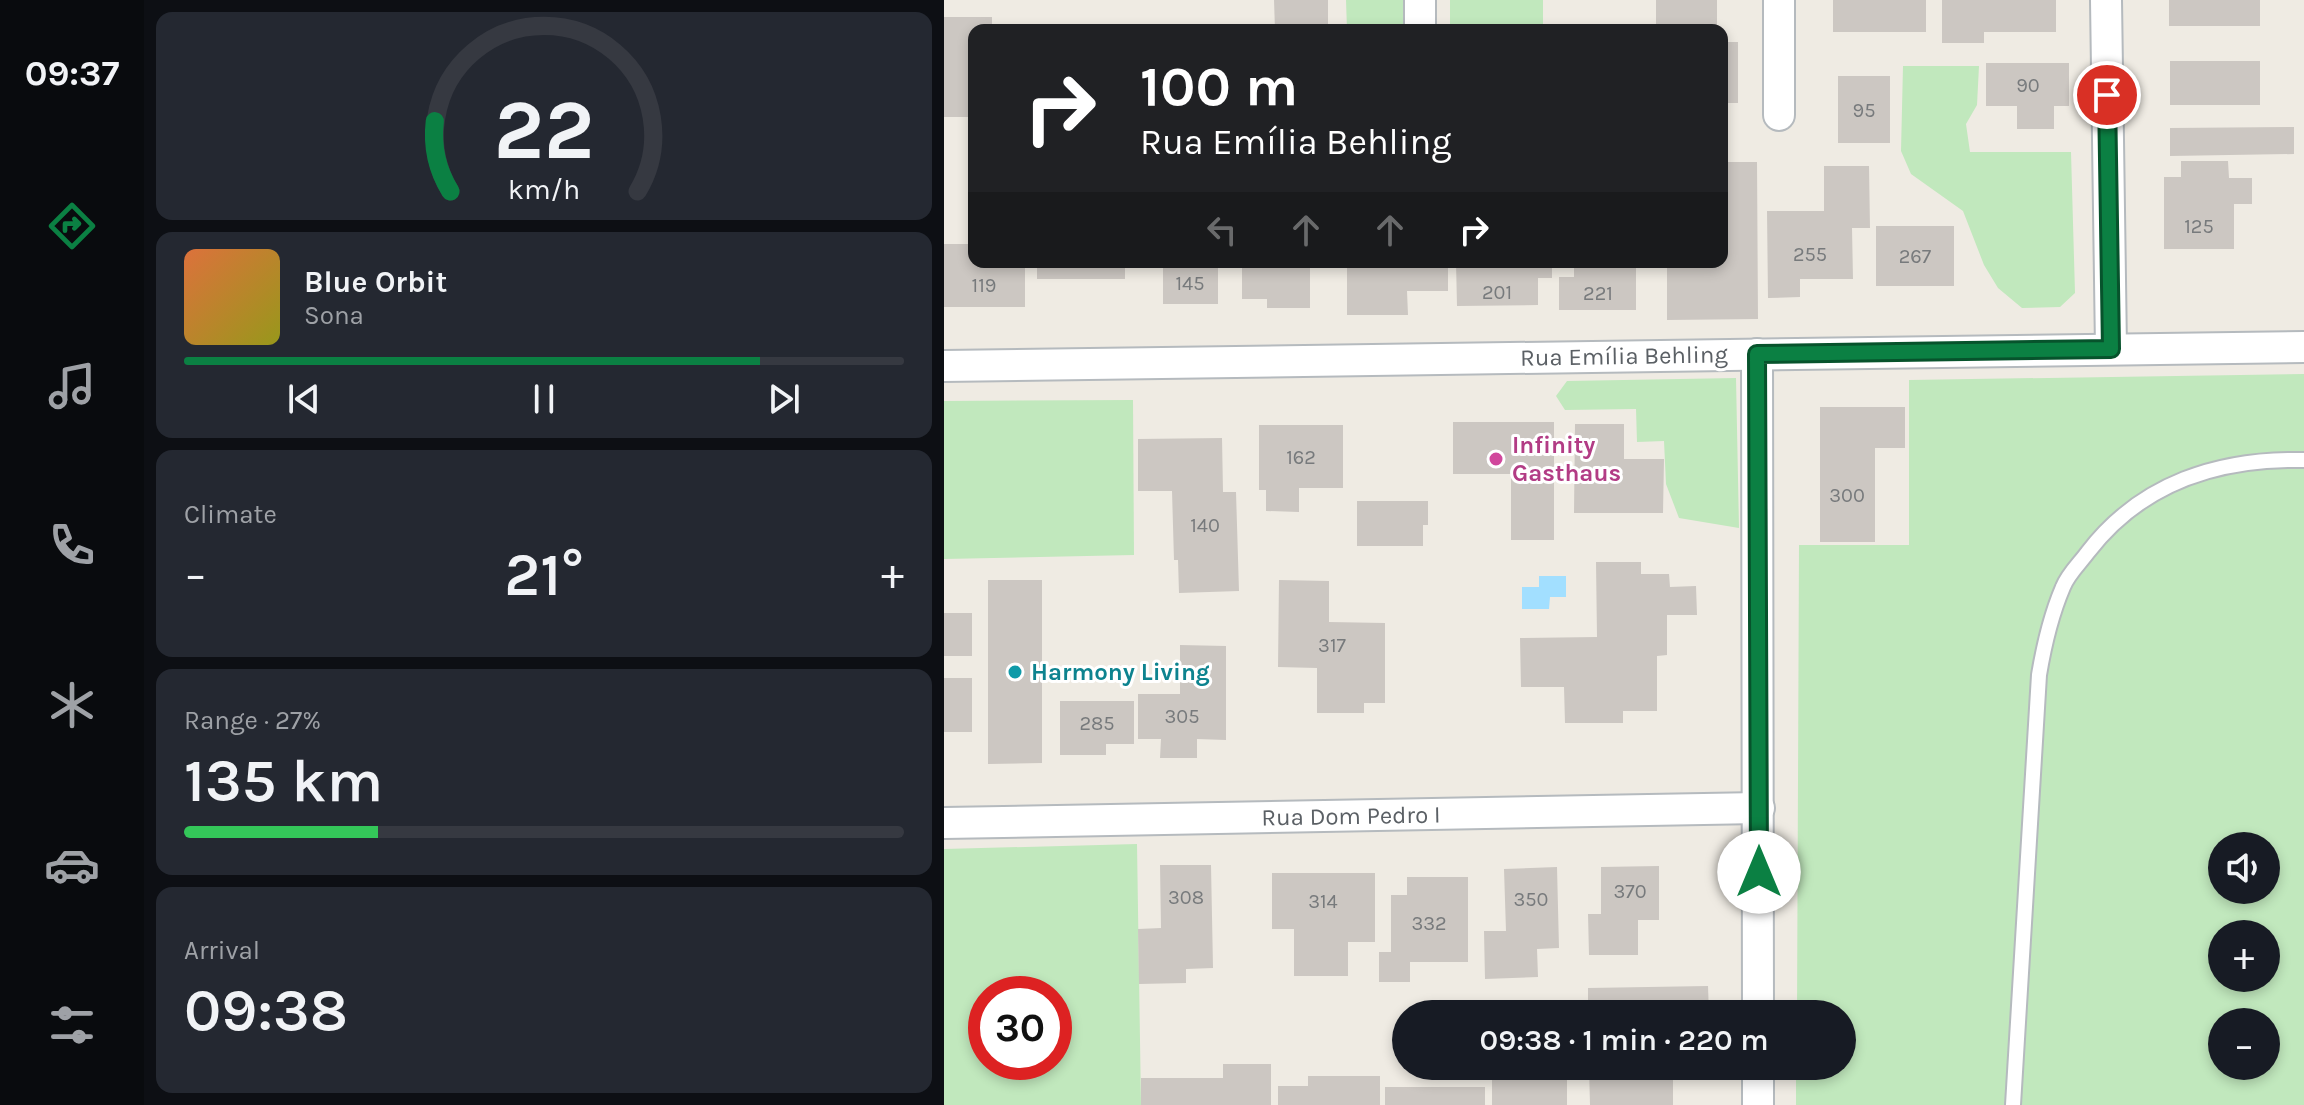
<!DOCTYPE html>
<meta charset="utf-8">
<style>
:root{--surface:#171b24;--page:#242831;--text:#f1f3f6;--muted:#9ea1a6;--line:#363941;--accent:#0b8043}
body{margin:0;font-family:Karla,sans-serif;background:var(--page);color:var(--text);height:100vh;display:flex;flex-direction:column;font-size:30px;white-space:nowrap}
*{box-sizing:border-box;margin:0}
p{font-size:26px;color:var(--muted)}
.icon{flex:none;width:44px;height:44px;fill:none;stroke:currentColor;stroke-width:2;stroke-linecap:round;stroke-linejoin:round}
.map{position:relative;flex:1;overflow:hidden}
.drawer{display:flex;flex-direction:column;gap:12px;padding:12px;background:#0d0f14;width:800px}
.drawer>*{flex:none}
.top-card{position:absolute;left:24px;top:24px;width:760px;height:244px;border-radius:16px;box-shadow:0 4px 12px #0003;background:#202124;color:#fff;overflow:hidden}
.controls{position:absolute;left:1264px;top:832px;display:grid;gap:16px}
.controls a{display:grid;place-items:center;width:72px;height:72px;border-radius:50%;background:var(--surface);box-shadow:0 4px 12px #0003;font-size:40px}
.speed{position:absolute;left:24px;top:976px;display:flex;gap:16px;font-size:40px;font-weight:700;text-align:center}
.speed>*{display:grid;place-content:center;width:104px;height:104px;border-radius:50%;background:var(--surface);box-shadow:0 4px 12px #0003;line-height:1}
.speed .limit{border:12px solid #d22;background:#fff;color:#111}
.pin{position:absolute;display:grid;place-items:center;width:68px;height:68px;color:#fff;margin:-34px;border:4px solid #fff;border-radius:50%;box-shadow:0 2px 8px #0007}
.me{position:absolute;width:88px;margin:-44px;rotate:0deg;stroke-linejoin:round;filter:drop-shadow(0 0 6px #0008)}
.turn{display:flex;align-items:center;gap:28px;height:168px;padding:0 40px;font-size:36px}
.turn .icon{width:104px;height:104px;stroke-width:2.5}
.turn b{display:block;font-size:56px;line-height:68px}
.lanes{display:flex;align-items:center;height:76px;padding:0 40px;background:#0003;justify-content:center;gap:40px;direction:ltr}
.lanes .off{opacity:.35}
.big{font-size:60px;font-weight:600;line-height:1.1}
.drawer .tile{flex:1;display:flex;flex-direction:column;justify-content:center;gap:12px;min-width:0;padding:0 28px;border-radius:16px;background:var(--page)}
.drawer .dial{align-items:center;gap:0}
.dial svg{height:208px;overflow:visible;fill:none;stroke:var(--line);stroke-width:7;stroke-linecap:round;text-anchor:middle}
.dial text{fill:var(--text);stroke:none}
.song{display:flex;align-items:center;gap:24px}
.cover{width:96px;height:96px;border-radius:12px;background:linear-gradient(135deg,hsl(20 70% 55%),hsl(60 70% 35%))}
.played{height:8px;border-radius:4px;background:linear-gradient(90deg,var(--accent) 80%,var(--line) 80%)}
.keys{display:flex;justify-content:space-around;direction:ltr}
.heat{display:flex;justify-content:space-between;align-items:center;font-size:44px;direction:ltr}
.charge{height:12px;border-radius:6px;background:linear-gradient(90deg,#34c759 27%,var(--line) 0)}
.trip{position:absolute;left:448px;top:1000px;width:464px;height:80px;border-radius:40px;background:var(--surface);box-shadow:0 4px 12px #0003;font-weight:600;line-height:80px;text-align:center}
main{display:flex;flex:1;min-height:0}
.tab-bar{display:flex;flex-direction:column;width:144px;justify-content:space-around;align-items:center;background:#090b0e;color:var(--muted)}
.tab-bar .icon{width:56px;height:56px}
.tab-bar .active{color:var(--accent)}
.tab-bar b{font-size:36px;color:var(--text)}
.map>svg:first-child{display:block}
.green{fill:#c1e8bd;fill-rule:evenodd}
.water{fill:#a2dfff}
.building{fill:#ccc7c2}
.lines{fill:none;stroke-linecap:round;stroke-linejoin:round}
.lane-casing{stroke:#b5babe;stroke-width:18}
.street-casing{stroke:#b5babe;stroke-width:34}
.lane{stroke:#fff;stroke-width:14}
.street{stroke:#fff;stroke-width:30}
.route-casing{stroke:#07532c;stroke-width:20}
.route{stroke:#0b8043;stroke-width:14}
.hotel-dot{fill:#d1479c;stroke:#fff;stroke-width:3}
.culture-dot{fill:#0f9aa8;stroke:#fff;stroke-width:3}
.labels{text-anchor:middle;stroke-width:6;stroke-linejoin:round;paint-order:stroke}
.number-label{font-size:20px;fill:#777a7c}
.street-label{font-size:24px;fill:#5b6065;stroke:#fff}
.hotel-label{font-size:24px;font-weight:bold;fill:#b23c85;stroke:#fff;text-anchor:start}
.culture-label{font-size:24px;font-weight:bold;fill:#0d838f;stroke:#fff;text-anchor:start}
</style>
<main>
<nav class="tab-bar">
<b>09:37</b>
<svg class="icon active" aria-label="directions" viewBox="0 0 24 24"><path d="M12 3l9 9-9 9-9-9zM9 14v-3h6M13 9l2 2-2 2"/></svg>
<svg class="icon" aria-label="music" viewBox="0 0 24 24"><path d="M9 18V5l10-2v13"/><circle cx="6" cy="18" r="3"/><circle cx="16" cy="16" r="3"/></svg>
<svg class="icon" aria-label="phone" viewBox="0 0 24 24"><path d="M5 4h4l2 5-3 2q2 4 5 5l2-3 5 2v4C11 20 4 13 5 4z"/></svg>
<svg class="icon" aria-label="climate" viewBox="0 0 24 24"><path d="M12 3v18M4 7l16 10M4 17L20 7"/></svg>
<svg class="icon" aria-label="car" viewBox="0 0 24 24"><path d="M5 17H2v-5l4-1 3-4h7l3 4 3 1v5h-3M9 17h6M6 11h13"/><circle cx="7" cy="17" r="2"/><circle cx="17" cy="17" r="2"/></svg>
<svg class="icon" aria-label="filters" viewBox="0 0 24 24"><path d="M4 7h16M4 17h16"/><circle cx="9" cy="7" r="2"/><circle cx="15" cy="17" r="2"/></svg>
</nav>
<section class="drawer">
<div class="tile dial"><svg viewBox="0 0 100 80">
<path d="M14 69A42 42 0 1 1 86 69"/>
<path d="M14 69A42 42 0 0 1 8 42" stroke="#0b8043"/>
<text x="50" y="56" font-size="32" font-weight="700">22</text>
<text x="50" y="72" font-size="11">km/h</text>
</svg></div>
<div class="tile">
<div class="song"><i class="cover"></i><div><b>Blue Orbit</b><p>Sona</p></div></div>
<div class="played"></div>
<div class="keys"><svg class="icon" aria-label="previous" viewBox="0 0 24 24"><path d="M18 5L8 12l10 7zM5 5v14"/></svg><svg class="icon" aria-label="pause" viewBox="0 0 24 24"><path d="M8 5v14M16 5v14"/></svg><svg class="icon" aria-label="next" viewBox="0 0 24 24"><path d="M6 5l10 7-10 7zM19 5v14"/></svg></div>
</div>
<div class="tile"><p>Climate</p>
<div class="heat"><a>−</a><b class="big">21°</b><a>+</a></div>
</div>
<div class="tile"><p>Range · 27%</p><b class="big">135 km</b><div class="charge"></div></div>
<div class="tile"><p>Arrival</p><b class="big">09:38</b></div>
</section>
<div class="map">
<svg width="1360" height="1105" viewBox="0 0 1360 1105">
<rect width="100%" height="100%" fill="#efebe3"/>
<g class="green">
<path d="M402 0H463V30H403Z"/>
<rect x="506" y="0" width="93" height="30"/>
<path d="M959 66H1035L1033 105 1022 124 1026 152H1127L1131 293 1116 307 1078 308 1054 288 1040 265 1019 211 967 174 957 151Z"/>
<path d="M1360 374V1105H852V1066H898V1014H853L855 545H965V380ZM1278 846H1322V890H1278ZM1278 934H1322V978H1278ZM1278 1022H1322V1066H1278Z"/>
<path d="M792 378 795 528 735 518 722 484 720 441 693 442 692 409 621 410 612 396 623 381Z"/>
<path d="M189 400 190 555 0 559V401Z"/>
<path d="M193 844 197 1105H0V849ZM42 994H110V1062H42Z"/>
</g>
<path class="water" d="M595 576H622V597H606L605 609H578V587H595Z"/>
<g class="building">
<path d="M330 0H384V30H331Z"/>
<rect x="712" y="0" width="61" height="27"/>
<rect x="889" y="0" width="93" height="32"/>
<path d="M998 0H1112V32H1040V43H998Z"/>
<rect x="1225" y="0" width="91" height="26"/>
<path d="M0 17H48V30H30V147H24V117H0Z"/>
<rect x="778" y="42" width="16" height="61"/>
<rect x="1226" y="61" width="90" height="44"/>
<path d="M1042 63H1125V106H1110V129H1073V106H1042Z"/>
<rect x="894" y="76" width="52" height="67"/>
<path d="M1350 127V154L1226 156V128Z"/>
<path d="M1237 161H1284L1285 178H1308V204H1290V249H1220V177H1237Z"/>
<path d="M778 162H813L814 319 723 320V262H778Z"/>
<path d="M880 166H925L926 228H908L909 279H856V297L824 298 823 211H880Z"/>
<rect x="932" y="226" width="78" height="60"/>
<path d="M0 244H30V262H81V307H0Z"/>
<rect x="93" y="262" width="88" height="17"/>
<rect x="219" y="262" width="55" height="42"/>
<path d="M298 262H366V308H323V299H298Z"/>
<path d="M403 262H504V291H463L464 315H403Z"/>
<path d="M512 262H608V278H594V305L513 306Z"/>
<path d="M630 262H692V310H615V277H630Z"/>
<path d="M876 407H961V448H931V542H876Z"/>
<path d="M509 422H610V540H567V474H509Z"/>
<path d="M631 424H680V459H720L719 513H630Z"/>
<path d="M315 425H399V488H355V512L322 511V490H315Z"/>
<path d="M278 438 279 492H292L295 591 235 593 234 560H230L228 491H194V439Z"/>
<path d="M413 501H484V525H479V546H413Z"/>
<path d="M652 562H697V574H725L726 587 752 586 753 615H723V655L713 656V711H679V723H621L620 687H577L576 638 653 637Z"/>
<path d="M44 580H98V763L44 764Z"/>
<path d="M335 580 385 581V622L441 623V703H420V713H373V668L334 667Z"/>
<rect x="0" y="613" width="28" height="43"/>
<path d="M236 645 282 646V740L253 739V758H216L217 739H194V694H236Z"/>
<rect x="0" y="678" width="28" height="54"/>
<path d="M116 701H190V744H162V755H116Z"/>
<path d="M216 865H267L269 968 242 969V983L195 984 194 929 217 928Z"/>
<path d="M715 866V920H694V955H645L644 914H657V867Z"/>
<path d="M613 867 615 948 593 949 594 977 541 979 540 931H562L560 869Z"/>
<path d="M328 873H431V942H404V976H350V929H328Z"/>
<path d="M463 877H524V962H466V982H435V952H447V895H463Z"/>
<path d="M764 986 765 1014H644V988Z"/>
<path d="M279 1064H327V1105H197V1078H279Z"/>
<path d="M548 1066 623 1068V1105H548Z"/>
<path d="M645 1066H729V1105H646Z"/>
<path d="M364 1076H436V1105H334V1086H364Z"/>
<rect x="441" y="1087" width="100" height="18"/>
</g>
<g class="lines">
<g class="lane-casing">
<path id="lane" d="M1069 1105 1095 675C1100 645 1107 615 1119 587 1124 574 1136 563 1144 552 1197 483 1275 458 1360 460"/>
</g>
<g class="street-casing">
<g id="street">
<path d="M476 0V30"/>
<path d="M835 0V115"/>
<path d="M1162 0 1167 349"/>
<path d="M813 354 814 1014"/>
<path d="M0 366 1360 347"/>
<path d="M0 823 815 808"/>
<path d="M814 1105V1066"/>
</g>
</g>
<use href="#lane" class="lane"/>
<use href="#street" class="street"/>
</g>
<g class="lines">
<g class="route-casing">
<path id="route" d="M815 872 813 354 1167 349 1163 95"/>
</g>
<use href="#route" class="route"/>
</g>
<circle class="hotel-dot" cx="552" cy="459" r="8"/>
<circle class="culture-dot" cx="71" cy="672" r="8"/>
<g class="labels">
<g class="number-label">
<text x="1084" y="92">90</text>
<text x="920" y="117">95</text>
<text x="1255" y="233">125</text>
<text x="866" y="261">255</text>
<text x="971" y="263">267</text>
<text x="246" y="290">145</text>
<text x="40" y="292">119</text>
<text x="553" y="299">201</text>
<text x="654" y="300">221</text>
<text x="357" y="464">162</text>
<text x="903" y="502">300</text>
<text x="261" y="532">140</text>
<text x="388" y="652">317</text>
<text x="238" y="723">305</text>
<text x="153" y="730">285</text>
<text x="686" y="898">370</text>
<text x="242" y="904">308</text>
<text x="587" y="906">350</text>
<text x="379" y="908">314</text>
<text x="485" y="930">332</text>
</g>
<g class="street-label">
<text transform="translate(680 356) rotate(-1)" y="8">Rua Emília Behling</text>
<text transform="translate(407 816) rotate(-1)" y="8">Rua Dom Pedro I</text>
</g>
<g class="hotel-label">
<text x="568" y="453">Infinity<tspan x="568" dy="28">Gasthaus</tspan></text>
</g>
<g class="culture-label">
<text x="87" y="680">Harmony Living</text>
</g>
</g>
</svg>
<div class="controls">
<a><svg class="icon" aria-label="sound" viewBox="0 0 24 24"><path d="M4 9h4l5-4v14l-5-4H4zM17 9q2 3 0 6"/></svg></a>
<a>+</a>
<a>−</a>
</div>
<div class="speed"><div class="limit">30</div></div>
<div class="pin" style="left:1163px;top:95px;background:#d93025"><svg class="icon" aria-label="arrive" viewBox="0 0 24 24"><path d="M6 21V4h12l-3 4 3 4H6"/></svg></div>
<svg class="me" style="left:815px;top:872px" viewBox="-20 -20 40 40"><circle r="19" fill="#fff"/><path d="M0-13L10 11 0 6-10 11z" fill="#0b8043"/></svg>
<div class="trip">09:38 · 1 min · 220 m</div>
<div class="top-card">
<div class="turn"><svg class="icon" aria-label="right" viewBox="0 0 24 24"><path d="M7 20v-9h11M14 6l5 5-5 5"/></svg><div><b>100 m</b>Rua Emília Behling</div></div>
<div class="lanes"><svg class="icon off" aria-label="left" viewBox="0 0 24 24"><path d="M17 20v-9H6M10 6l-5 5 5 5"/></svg><svg class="icon off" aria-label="ahead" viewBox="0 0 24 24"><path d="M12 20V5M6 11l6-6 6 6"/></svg><svg class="icon off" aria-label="ahead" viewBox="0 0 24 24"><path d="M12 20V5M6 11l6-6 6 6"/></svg><svg class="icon" aria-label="right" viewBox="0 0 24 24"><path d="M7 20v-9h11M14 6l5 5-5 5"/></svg></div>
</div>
</div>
</main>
